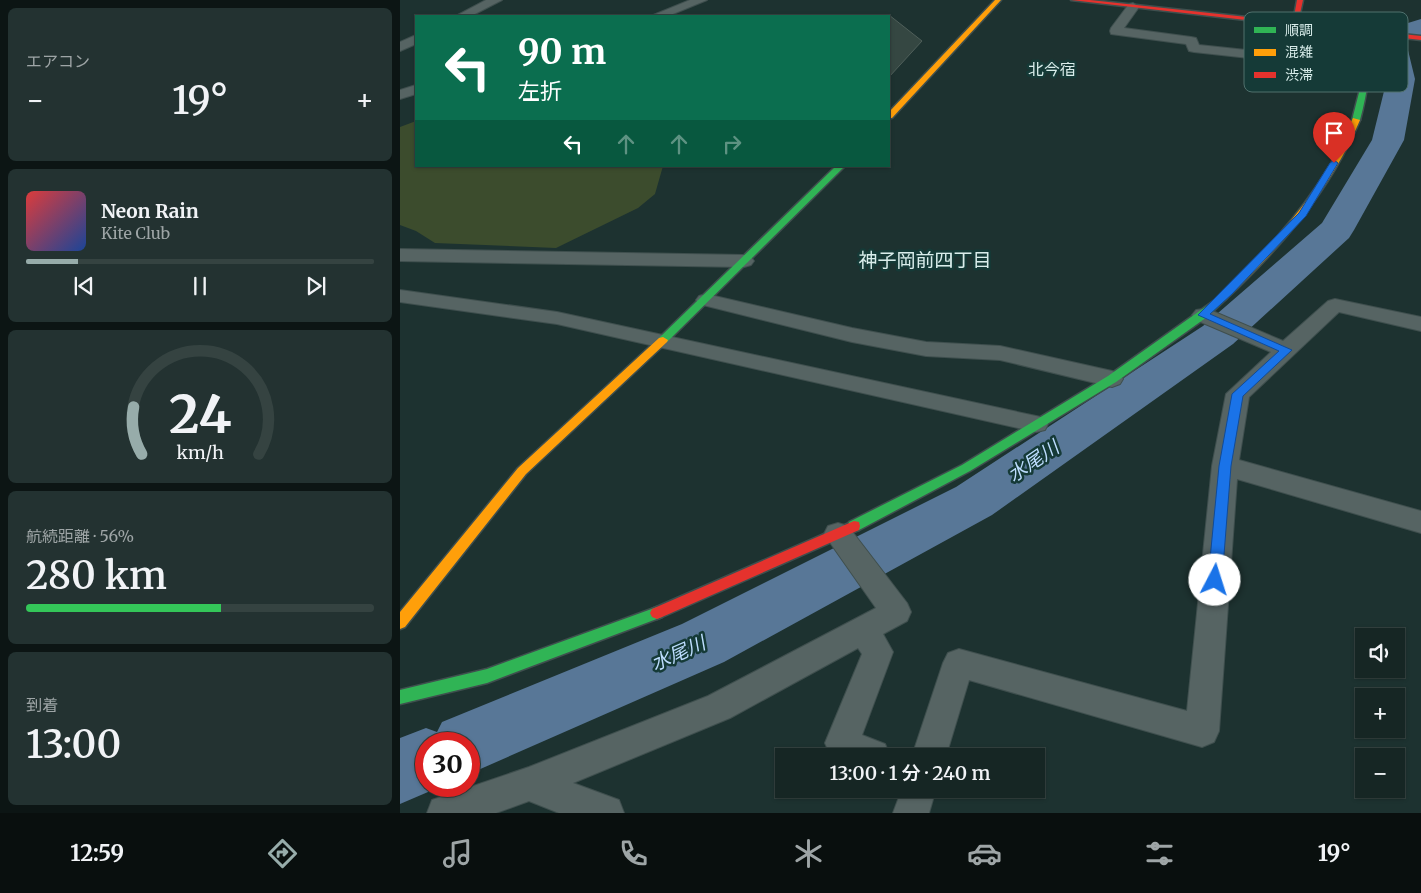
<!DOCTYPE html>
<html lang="ja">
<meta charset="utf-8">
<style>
:root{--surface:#162624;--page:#233231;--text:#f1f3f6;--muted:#9ea5a6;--line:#354341;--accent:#97acaa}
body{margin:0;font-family:Merriweather,"Noto Sans JP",serif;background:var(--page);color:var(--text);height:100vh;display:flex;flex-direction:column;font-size:19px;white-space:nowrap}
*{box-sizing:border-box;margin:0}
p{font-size:16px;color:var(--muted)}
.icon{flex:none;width:28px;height:28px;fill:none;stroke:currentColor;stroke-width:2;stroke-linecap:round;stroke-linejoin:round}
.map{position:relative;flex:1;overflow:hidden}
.sheet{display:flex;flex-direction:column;gap:8px;padding:8px;background:#0c1514;width:400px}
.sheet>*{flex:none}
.hud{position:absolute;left:15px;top:15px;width:475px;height:152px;border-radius:0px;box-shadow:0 1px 4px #0004,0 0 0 1px var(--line);background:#0b6e4f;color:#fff;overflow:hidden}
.buttons{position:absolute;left:955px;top:628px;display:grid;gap:10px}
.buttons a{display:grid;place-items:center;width:50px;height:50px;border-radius:0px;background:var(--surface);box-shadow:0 1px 4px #0004,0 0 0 1px var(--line);font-size:25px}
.speed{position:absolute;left:15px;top:732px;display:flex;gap:10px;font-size:25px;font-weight:700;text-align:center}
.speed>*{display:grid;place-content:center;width:65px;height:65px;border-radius:50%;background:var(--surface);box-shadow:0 1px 4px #0004,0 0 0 1px var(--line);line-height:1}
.speed .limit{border:8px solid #d22;background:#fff;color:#111}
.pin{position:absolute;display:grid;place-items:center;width:42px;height:42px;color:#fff;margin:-51px -21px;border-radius:50% 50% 50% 0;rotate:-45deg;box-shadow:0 0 5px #0007}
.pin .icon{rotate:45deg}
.me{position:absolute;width:55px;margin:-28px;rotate:5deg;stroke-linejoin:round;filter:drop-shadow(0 0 4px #0008)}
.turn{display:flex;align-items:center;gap:18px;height:105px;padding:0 20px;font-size:22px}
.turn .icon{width:65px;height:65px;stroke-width:2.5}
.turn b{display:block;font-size:35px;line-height:42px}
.lanes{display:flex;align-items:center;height:48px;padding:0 20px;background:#0003;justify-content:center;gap:25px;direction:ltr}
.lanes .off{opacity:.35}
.big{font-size:38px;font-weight:600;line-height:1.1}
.sheet .card{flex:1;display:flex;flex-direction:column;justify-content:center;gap:8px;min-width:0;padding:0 18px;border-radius:8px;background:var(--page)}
.sheet .dial{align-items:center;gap:0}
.dial svg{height:130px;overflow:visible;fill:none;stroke:var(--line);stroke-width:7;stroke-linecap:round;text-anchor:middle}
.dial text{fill:var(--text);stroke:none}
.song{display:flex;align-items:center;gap:15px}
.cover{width:60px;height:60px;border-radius:8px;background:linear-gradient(135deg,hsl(0 70% 55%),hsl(220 70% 35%))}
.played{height:5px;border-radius:2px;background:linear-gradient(90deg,var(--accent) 15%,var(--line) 15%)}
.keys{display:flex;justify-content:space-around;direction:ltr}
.heat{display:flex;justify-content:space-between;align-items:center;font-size:28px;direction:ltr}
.charge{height:8px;border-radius:4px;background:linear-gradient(90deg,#34c759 56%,var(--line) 0)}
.trip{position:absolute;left:375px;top:748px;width:270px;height:50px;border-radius:0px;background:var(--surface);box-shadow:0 1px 4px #0004,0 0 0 1px var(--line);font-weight:600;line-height:50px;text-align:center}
.dock{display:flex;height:80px;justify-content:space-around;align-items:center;background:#090f0e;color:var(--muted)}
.dock .icon{width:35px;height:35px}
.dock .current{color:var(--accent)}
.dock b{font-size:22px;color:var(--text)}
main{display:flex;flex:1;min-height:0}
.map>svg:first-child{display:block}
.green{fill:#3c4c2d}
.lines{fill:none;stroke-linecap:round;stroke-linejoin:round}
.stream{fill:#587797;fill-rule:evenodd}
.river{fill:#587797;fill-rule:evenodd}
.building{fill:#354742;stroke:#4f5f5a}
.street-casing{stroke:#3f4f4e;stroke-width:2}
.fast-casing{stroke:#3f4f4e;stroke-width:3}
.slow-casing{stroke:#3f4f4e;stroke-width:3}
.jam-casing{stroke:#3f4f4e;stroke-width:3}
.street{fill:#566463;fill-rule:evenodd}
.fast{fill:#30b455;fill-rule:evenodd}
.slow{fill:#ff9f0a;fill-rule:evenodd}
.jam{fill:#e5322d;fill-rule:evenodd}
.route{fill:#1a73e8;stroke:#114b97}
.labels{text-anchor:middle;stroke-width:5;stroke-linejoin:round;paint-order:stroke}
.far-neighbourhood-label{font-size:16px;fill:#d9edeb;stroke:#153a37}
.neighbourhood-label{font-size:19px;fill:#d9edeb;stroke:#153a37}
.water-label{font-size:19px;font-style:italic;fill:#bdddfe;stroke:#153a37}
.key{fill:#153a37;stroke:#50706d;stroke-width:1}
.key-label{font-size:14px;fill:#d9edeb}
</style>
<main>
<section class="sheet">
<div class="card"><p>エアコン</p>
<div class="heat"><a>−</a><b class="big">19°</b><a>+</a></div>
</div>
<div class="card">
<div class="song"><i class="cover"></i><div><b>Neon Rain</b><p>Kite Club</p></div></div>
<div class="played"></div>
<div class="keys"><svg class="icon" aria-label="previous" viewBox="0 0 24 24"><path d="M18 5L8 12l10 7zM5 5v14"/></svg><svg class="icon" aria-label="pause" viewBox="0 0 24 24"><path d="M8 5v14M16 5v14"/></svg><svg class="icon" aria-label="next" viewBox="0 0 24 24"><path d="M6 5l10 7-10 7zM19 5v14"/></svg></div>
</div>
<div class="card dial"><svg viewBox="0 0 100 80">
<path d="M14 69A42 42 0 1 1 86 69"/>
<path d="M14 69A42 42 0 0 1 9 40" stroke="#97acaa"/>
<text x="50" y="56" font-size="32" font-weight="700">24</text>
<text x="50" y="72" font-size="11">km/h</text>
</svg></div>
<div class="card"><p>航続距離 · 56%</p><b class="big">280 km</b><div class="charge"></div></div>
<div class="card"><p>到着</p><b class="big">13:00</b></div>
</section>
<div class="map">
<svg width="1021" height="813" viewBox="0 0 1021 813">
<rect width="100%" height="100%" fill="#1d3230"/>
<path class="green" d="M16 121V166H263L255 194 238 208 156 248 35 243 16 231 0 225V127Z"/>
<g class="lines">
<path class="stream" d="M1018 31H1021V34L1018 33Z"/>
<path class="river" d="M1021 19V39L1005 38 1015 79 1004 140 954 230 949 238 833 344 592 515 324 662 69 774V744H26V786H42L0 804V738L26 728 37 732 42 722 282 624 556 487 803 326 922 223 972 140 987 79 978 29 981 24 990 22 1008 23Z"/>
</g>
<path class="building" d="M489 15 522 41 489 77Z"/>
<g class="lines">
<g class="street-casing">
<g id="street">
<path d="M86 0H102L71 16H56Z"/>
<path d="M290 0H307L268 16H251Z"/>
<path d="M733 3 739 7 724 28 791 37 796 38 799 45 968 63 975 67 968 71 794 52 789 51 786 44 711 34 710 31 711 28 729 4Z"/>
<path d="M16 35V44L0 51V42Z"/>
<path d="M16 85V94L0 99V90Z"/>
<path d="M0 249 344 255 351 257 354 261 351 265 344 267 0 261Z"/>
<path d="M0 290 157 312 636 416 645 418 648 424 645 430 636 432 157 324 0 302Z"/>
<path d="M306 294 452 328 526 342 600 346 712 371 720 374 723 379 720 384 712 387 600 360 526 356 452 342 299 304 296 300 299 296Z"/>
<path d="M935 299 1021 317V331L939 312 849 397 839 460 1021 511V533L837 479 819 731 814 742 802 747 569 680 546 756H512L543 663 548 653 559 649 787 711 812 466 826 394 871 352 796 320 792 315 796 310 803 309 810 310 883 341 928 301Z"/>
<path d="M438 523 448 526 507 603 511 612 507 621 483 634 493 652 462 735 485 744 490 756H434L430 754 425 743 462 654 458 648 330 718 173 783 219 800 224 813H159L129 801 96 813H27L32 800 129 767 308 696 476 608 424 534 428 526Z"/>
<path d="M502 789H536L529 813H493Z"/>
</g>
</g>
<g class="fast-casing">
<g id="fast">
<path d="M969 31 972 33C971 63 968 91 960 120L956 122 952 120 963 77 966 33Z"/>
<path d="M436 166H445L267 342H259L258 340 259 338Z"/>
<path d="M822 295 825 296 827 298 825 300 807 317 716 382 570 471 459 530 454 531 449 530 448 526 449 522 562 465 708 376Z"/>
<path d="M257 607 262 609 264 613 262 617 87 683 0 704V690L87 669Z"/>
</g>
</g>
<g class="slow-casing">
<g id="slow">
<path d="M595 0H601L492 118H489V112Z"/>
<path d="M953 118 960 120C930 191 881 247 825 300H819L817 298 819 296C859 258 898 218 927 170 938 154 944 135 953 118Z"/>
<path d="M263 337 268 340 267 342 126 474 5 627 0 629V612L118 468 259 338Z"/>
</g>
</g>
<g class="jam-casing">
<g id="jam">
<path d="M671 0H690L893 22 897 0H903L898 23 1021 36V40Z"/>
<path d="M454 521 459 522 460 526 459 530 262 617 257 619 252 617 250 613 252 609Z"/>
</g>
</g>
<use href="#street" class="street"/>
<use href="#fast" class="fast"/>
<use href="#slow" class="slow"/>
<use href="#jam" class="jam"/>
</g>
<path class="route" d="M934 160 938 163 906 216 832 294 810 314 892 350 843 396 831 466 822 580 820 584H810L808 580 819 466 832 394 879 351 798 315 899 213 930 163Z"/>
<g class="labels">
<g class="far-neighbourhood-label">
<text x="652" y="75">北今宿</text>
</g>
<g class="neighbourhood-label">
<text x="525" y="267">神子岡前四丁目</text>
</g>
<g class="water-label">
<text transform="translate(633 461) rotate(-34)" y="7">水尾川</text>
<text transform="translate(278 653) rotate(-24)" y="7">水尾川</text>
</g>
</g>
<rect x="844" y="12" width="164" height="80" rx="8" class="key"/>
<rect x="854" y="27" width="22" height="6" fill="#30b455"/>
<rect x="854" y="49" width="22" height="7" fill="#ff9f0a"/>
<rect x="854" y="72" width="22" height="6" fill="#e5322d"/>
<g class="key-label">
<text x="885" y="35">順調</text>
<text x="885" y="57">混雑</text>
<text x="885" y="80">渋滞</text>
</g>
</svg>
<div class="buttons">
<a><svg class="icon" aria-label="sound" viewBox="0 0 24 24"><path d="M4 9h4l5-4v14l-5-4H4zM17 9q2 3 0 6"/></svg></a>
<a>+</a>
<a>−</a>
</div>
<div class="speed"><div class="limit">30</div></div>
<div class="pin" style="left:934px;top:163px;background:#d93025"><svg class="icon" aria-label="arrive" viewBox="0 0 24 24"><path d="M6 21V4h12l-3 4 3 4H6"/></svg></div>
<svg class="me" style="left:815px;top:580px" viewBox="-20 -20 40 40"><circle r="19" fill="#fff"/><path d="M0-13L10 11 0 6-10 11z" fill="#1a73e8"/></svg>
<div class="trip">13:00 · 1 分 · 240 m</div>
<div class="hud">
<div class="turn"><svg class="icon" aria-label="left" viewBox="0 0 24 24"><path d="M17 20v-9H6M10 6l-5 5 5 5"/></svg><div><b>90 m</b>左折</div></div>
<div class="lanes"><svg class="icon" aria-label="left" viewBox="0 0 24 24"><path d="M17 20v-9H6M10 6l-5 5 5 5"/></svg><svg class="icon off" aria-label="ahead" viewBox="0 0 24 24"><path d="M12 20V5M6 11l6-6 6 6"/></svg><svg class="icon off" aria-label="ahead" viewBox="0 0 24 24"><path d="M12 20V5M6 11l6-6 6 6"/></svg><svg class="icon off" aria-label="right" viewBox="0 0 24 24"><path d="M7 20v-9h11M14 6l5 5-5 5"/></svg></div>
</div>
</div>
</main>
<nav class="dock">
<b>12:59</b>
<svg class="icon current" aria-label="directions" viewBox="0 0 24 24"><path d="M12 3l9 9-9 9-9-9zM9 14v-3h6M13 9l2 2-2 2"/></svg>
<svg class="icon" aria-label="music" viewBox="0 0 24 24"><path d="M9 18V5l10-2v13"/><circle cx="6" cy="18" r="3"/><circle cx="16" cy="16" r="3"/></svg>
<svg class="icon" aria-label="phone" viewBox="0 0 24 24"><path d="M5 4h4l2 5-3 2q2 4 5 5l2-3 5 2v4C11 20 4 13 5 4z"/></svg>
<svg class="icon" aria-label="climate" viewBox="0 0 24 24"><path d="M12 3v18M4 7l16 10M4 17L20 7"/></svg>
<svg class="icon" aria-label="car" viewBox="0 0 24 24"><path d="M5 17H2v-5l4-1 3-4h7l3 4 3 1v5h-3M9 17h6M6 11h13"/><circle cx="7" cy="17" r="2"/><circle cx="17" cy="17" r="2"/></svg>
<svg class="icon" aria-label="filters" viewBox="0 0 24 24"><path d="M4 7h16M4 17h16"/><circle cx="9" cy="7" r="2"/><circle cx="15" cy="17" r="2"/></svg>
<b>19°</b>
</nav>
